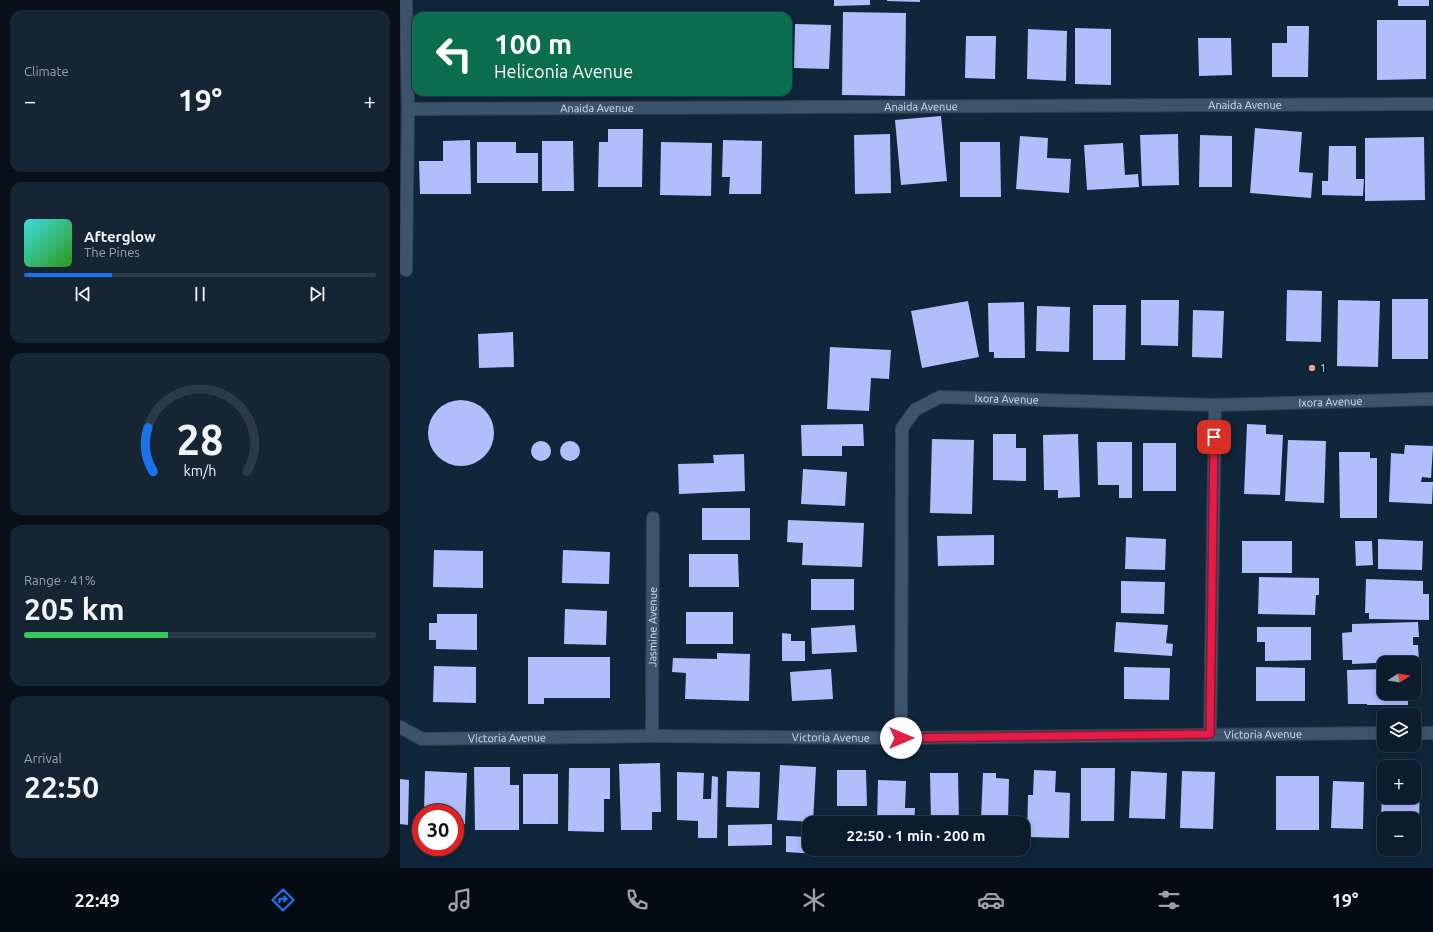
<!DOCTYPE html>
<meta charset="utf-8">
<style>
:root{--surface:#0c1c2c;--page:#152534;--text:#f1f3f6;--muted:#9aa1a9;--line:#2c3a48;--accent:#1a73e8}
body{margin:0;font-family:Ubuntu,sans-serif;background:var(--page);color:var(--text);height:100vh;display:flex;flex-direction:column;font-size:15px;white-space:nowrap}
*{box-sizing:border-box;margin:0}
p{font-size:13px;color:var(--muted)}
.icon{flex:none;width:22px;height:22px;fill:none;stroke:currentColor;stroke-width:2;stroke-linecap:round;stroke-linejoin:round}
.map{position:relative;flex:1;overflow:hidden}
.side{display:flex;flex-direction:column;gap:10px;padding:10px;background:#070f18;width:400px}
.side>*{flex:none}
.hud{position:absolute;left:12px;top:12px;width:380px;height:84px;border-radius:12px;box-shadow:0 2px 10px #0003,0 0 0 1px var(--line);background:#0b6e4f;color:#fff;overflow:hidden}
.needle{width:26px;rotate:78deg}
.buttons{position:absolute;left:977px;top:656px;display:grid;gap:8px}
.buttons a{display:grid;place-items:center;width:44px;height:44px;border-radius:8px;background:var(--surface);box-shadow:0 2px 10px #0003,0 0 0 1px var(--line);font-size:20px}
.speed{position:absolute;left:12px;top:804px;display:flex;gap:8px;font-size:20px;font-weight:700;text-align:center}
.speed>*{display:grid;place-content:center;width:52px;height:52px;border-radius:50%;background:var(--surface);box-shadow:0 2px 10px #0003,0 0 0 1px var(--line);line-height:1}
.speed .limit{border:6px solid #d22;background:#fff;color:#111}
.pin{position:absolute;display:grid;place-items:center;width:34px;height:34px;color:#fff;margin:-17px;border-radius:8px;box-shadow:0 2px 6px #0006}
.me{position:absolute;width:44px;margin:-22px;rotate:90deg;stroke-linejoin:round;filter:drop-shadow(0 0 3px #0008)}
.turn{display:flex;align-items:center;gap:14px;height:84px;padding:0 16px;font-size:18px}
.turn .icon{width:52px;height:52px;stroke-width:2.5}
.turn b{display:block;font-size:28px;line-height:34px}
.big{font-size:30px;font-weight:700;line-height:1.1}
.side .tile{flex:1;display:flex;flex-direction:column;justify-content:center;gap:6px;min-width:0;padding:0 14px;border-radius:12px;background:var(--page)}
.side .dial{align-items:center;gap:0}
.dial svg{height:104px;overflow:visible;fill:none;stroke:var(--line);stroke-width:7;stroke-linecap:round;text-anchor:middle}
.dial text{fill:var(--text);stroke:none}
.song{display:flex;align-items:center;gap:12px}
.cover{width:48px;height:48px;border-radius:6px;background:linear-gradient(135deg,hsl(180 70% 55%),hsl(110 70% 35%))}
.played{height:4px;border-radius:2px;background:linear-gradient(90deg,var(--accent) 25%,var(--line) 25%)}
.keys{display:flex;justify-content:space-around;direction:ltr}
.heat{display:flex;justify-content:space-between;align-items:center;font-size:22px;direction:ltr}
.charge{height:6px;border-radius:3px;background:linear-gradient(90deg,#34c759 41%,var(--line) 0)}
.trip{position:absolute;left:402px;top:816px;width:228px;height:40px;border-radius:12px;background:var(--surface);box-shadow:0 2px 10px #0003,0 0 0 1px var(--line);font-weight:700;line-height:40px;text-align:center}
.tabs{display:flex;height:64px;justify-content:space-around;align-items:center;background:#050b12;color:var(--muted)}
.tabs .icon{width:28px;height:28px}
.tabs .on{color:var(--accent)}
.tabs b{font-size:18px;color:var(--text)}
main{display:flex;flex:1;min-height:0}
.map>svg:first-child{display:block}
.building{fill:#b0befc}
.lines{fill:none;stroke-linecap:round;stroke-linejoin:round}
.minor-casing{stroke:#324052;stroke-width:14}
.minor{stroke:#3d556c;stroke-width:12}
.route-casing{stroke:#92132f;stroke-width:10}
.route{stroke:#e11d48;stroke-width:7}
.poi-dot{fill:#f59b96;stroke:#061d30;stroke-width:1.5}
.labels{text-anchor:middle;stroke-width:4;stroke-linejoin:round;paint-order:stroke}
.street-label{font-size:11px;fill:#d2e0ed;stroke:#061d30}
.poi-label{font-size:11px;fill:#d2e0ed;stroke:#061d30;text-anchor:start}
</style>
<main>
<section class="side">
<div class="tile"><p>Climate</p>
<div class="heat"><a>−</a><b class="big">19°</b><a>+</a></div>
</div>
<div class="tile">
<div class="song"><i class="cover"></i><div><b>Afterglow</b><p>The Pines</p></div></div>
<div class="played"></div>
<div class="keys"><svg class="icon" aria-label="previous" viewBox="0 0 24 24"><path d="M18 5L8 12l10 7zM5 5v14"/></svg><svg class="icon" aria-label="pause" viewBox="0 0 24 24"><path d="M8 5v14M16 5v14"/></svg><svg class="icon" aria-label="next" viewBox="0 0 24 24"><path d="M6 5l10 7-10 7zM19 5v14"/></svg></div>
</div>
<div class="tile dial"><svg viewBox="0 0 100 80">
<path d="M14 69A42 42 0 1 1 86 69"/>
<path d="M14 69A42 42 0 0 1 10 35" stroke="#1a73e8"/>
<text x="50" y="56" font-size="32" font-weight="700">28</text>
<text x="50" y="72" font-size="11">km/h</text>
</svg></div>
<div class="tile"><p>Range · 41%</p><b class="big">205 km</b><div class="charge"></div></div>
<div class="tile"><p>Arrival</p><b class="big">22:50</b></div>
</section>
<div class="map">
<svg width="1033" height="868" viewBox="0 0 1033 868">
<rect width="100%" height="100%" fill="#10263b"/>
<g class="building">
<path d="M434 0H470V5L434 6Z"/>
<path d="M487 0H520V2L487 1Z"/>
<rect x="998" y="0" width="31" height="6"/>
<path d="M443 12 506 13 505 96 442 95Z"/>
<path d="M977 20H1026V79L977 80Z"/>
<path d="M395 24 431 25 429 69 394 68Z"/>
<path d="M887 26H909L908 77H872V43H887Z"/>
<path d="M675 28 711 29V85L675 84Z"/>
<path d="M628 29 667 31 666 81 627 79Z"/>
<path d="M566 36H596L595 79 565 78Z"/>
<path d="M798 38H831L832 75 799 76Z"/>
<path d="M541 116 547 181 501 185 495 120Z"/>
<path d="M855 128 902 132 899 172 913 173 911 198 850 193Z"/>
<path d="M208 129H243L242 187H198L199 142H208Z"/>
<path d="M490 134 491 193 455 194 454 135Z"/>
<path d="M778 134 779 185 742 186 740 135Z"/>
<path d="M800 135 832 136V187H799Z"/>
<path d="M620 136 648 138 647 158 671 159 669 193 616 189Z"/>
<path d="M1024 137 1025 200 965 201V138Z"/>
<path d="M70 140 71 194H20L19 161H43V141Z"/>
<path d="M323 140 362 141 361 194H329L330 177H322Z"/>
<path d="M142 141H173L174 191H142Z"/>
<path d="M77 142H116V153H138V183H77Z"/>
<path d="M261 142 312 143 311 196 260 195Z"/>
<path d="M560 142H600L601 197H560Z"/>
<path d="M723 143 725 175 738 174 739 187 687 190 684 145Z"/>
<path d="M929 146H956V179H964L963 196 922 195V181H928Z"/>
<path d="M887 290 922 291 921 342 886 341Z"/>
<rect x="992" y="299" width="36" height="60"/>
<path d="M741 300H779L778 346 741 345Z"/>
<path d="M938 300 980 301 978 367 937 366Z"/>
<path d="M568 301 579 357 522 368 511 311Z"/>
<path d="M624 302 625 358H594V352H589L588 303Z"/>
<path d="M693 305H726L725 360H693Z"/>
<path d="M637 306 670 307 669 352 636 351Z"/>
<path d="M793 310 824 311 822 358 792 357Z"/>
<path d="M113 332 114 367 79 368 78 334Z"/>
<path d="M430 347 491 350 489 379 471 378 469 411 427 409Z"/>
<circle cx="61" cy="433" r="33"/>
<path d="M463 424 464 446H442V456H402L401 425Z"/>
<path d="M847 424 866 425V434L883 435 880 495 844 494Z"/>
<path d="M593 434H616V448H626V481L593 480Z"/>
<path d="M678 434 680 497 658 498V490H644L643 435Z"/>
<path d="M532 439 574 440 572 514 530 513Z"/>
<path d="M888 440 926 441 924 503 885 501Z"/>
<circle cx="141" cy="451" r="10"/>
<circle cx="170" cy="451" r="10"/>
<path d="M697 442H732V498H719V485H698Z"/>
<rect x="743" y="443" width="33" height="48"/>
<path d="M1005 445 1033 446 1031 478 1022 477 1021 482H1033L1032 504 989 502 991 453 1004 454Z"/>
<path d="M939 452H970V458H977V518H940Z"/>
<path d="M344 454 345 491 279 494 278 464 314 463 313 455Z"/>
<path d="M403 469 447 472 445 506 401 504Z"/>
<rect x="302" y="508" width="48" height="32"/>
<path d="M388 520 464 523 462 567 402 565 403 543 387 542Z"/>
<path d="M594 535V565L538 566 537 536Z"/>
<path d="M726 537 766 539 765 570 725 569Z"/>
<path d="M978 539 1023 541 1022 570 978 569Z"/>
<rect x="842" y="541" width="50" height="32"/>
<path d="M955 541H972L973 565 956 566Z"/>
<path d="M34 550 83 551V588L33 587Z"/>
<path d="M163 550 210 552 209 584 162 583Z"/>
<path d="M289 554H338L339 587H289Z"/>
<path d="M859 577 919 578V595H916L915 615 858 614Z"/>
<rect x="411" y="579" width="43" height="31"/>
<path d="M966 579 1023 581V594H1029V620L969 619V613H965Z"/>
<path d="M721 581 765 582 764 614 721 613Z"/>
<path d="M165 609 207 611 206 645 164 644Z"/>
<rect x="286" y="612" width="47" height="32"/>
<path d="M37 614H77V650L36 649V640H29V623H37Z"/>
<path d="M716 622 768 625 766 643 773 644 772 656 714 652Z"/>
<path d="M1018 622 1019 637H1013V645H1018L1019 661 952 664V660H943L942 633 952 632V624Z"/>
<path d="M455 625 457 652 412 654 411 628Z"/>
<path d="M857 627H911V660L865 661V642H857Z"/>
<path d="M382 633 391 634V641H405V661H382Z"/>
<path d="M317 653 350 654 349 701 285 699 286 673 272 672 273 658 317 659Z"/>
<path d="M128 657H210V698H144V704H128Z"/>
<path d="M34 666 76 667V703L33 702Z"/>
<path d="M724 667 770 668 769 700 724 699Z"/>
<path d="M856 667 905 668V701H856Z"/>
<path d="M431 669 433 699 392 701 390 672Z"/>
<path d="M984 669V693H1008V705H967V704H948L947 670Z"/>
<path d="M260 763 261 812H252V830H221L219 764Z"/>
<path d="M380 765 416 767 413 822 377 820Z"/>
<path d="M74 767H110V785H119V830H75Z"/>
<path d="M169 768H210V799H204V832L168 831Z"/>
<path d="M681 768H715L714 821H681Z"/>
<path d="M437 770H466L467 806H437Z"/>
<path d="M634 770 656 771 655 792 670 793 669 838 627 837 628 795H633Z"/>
<path d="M25 771 67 773 65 824H55V813H24Z"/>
<path d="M327 771 360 772 359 808 326 807Z"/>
<path d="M731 771 767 773 765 819 729 818Z"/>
<path d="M782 771 815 772 813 829 780 828Z"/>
<path d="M277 772 304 773 303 799H311L312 776 318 777 317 838H298V821L277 820Z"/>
<path d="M530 773H558L559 822H531Z"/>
<path d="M583 773H596V778L609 779 608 821 581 820Z"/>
<rect x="123" y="774" width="35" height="50"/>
<rect x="876" y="776" width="43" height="54"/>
<path d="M982 778H984V797H1014V778H1020L1019 824H1014V819H984V824H981Z"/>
<path d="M0 779 9 780 8 825 0 824Z"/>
<path d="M478 780 506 781 505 808H515L514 823H477Z"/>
<path d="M933 781 964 782 963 829 931 828Z"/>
<path d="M372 824V845L328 846V825Z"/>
<path d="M386 836 409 837V849H417V854L386 852Z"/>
</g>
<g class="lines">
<g class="minor-casing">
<g id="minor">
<path d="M6 0 8 109 6 270"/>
<path id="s1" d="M8 109 1033 104"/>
<path id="s2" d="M0 727 22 739 252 736 501 738 984 733"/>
<path d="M1014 733H1033"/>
<path d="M810 734 815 405"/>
<path id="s3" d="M252 736 253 518"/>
<path id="s4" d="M501 738 502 428 515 410 540 397 815 405 1033 399"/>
</g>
</g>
<use href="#minor" class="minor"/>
</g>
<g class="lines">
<g class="route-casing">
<path id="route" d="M501 738 810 734 814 437"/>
</g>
<use href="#route" class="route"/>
</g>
<circle class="poi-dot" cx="912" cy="368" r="4"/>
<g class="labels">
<g class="street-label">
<text dy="4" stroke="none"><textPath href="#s1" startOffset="837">Anaida Avenue</textPath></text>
<text dy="4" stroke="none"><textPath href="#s1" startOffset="513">Anaida Avenue</textPath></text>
<text dy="4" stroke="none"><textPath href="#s1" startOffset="189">Anaida Avenue</textPath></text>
<text dy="4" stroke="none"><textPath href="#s4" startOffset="427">Ixora Avenue</textPath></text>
<text dy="4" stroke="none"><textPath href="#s4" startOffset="751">Ixora Avenue</textPath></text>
<text dy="4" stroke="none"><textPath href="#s3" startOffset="109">Jasmine Avenue</textPath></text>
<text dy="4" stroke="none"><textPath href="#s2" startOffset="866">Victoria Avenue</textPath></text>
<text dy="4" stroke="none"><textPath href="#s2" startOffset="434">Victoria Avenue</textPath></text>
<text dy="4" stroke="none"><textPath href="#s2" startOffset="110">Victoria Avenue</textPath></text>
</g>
<g class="poi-label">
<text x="920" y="372">1</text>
</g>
</g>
</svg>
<div class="buttons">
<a><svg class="needle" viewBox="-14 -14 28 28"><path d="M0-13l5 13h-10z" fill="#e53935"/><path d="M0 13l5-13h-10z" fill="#9aa1a9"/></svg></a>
<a><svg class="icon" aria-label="layers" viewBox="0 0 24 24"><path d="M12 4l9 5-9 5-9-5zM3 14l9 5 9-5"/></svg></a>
<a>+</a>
<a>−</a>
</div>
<div class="speed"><div class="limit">30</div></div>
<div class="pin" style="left:814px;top:437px;background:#d93025"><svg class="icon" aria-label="arrive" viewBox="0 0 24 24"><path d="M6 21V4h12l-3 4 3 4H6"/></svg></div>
<svg class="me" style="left:501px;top:738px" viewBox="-20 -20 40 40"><circle r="19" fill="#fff"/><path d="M0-13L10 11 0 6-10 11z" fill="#e11d48"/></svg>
<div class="trip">22:50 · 1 min · 200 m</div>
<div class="hud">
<div class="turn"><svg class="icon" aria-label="left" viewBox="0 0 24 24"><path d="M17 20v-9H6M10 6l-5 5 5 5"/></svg><div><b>100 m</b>Heliconia Avenue</div></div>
</div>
</div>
</main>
<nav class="tabs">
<b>22:49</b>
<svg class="icon on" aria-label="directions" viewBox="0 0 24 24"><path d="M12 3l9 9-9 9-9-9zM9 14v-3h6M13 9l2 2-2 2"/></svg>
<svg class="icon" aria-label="music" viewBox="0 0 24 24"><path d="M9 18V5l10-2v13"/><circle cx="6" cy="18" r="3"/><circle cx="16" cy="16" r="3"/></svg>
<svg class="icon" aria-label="phone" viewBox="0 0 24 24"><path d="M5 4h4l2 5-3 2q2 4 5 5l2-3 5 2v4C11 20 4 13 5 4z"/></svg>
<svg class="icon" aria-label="climate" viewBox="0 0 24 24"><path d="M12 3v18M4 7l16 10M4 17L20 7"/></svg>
<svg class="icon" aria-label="car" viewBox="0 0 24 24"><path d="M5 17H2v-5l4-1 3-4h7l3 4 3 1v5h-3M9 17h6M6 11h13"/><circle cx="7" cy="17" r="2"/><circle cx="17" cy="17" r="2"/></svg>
<svg class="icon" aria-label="filters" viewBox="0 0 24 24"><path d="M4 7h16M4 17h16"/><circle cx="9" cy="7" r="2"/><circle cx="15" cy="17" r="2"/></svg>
<b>19°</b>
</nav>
